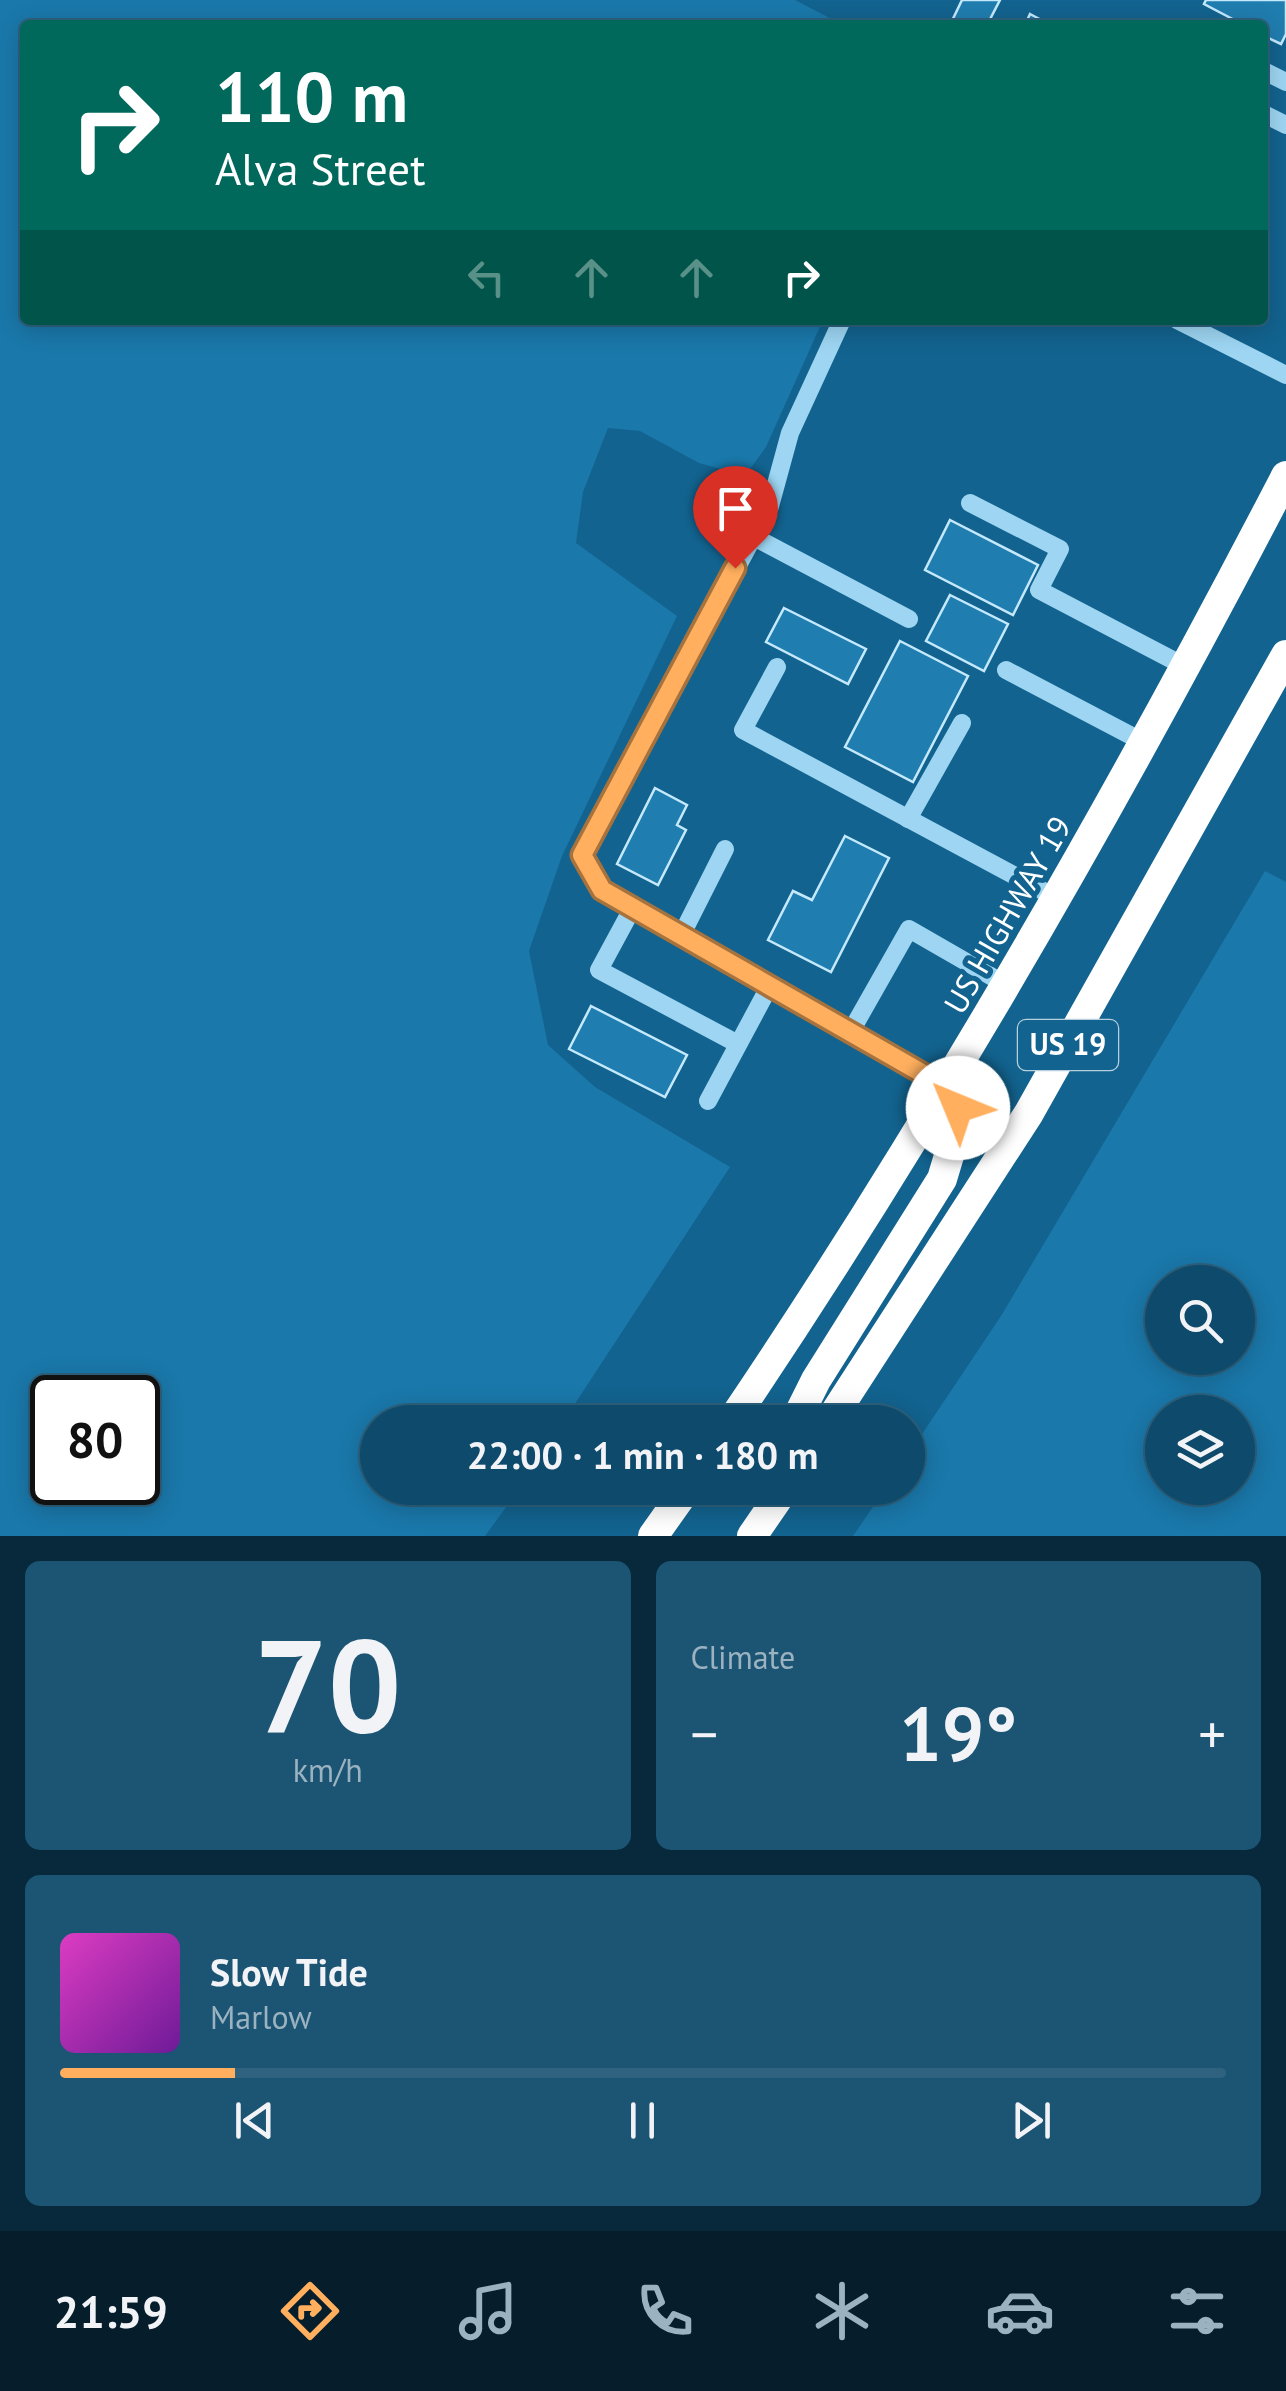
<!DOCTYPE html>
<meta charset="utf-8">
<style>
:root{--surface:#0e4a6b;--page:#1c5473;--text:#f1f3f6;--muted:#9bb3c1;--line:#2e627e;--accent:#ffaf5e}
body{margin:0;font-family:"PT Sans",sans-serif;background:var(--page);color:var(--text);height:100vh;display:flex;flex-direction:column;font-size:38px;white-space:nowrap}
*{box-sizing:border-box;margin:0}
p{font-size:32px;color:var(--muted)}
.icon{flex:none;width:55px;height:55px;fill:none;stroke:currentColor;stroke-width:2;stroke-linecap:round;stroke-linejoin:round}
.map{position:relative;height:1536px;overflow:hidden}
.sheet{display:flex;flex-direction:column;gap:25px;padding:25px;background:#08293b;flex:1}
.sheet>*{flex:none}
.banner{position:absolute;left:20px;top:20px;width:1248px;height:305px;border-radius:10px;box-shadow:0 5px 25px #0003,0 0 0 2px var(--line);background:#00695c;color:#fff;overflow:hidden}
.buttons{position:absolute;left:1145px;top:1265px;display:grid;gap:20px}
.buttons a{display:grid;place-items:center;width:110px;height:110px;border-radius:50%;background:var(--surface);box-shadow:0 5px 25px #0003,0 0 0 2px var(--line);font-size:50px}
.speed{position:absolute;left:30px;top:1375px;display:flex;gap:20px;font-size:50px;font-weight:700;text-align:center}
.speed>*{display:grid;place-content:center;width:130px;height:130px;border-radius:50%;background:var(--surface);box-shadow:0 5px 25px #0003,0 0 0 2px var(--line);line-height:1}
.speed .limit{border:5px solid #111;border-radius:15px;background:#fff;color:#111}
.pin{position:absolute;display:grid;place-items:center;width:85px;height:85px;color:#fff;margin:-102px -42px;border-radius:50% 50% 50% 0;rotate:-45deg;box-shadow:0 0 10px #0007}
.pin .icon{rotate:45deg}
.me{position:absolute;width:110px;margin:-55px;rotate:315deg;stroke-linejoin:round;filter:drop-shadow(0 0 8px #0008)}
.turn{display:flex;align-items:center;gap:35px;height:210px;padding:0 30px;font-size:45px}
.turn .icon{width:130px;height:130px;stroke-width:2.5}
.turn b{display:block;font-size:70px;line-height:85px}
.lanes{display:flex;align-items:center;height:95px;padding:0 30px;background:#0003;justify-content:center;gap:50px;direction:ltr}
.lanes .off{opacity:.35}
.big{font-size:75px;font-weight:700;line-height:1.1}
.sheet .tile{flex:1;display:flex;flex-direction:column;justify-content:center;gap:15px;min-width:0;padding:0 35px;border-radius:15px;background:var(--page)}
.sheet .dial{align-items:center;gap:0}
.dial b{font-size:130px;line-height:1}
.song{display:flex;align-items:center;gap:30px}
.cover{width:120px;height:120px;border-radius:15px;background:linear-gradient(135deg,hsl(310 70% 55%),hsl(280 70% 35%))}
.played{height:10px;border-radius:5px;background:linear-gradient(90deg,var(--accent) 15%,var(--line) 15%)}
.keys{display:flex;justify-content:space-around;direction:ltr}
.heat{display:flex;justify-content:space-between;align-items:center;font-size:55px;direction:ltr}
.sheet .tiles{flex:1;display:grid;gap:25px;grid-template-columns:1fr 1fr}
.tile:last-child{grid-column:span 2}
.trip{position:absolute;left:360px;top:1405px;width:565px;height:100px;border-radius:50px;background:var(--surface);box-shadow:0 5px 25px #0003,0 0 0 2px var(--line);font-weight:700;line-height:100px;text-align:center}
.dock{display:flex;height:160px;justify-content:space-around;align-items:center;background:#061e2b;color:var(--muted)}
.dock .icon{width:70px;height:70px}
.dock .on{color:var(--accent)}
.dock b{font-size:45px;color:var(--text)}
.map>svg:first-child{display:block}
.green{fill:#1a78aa;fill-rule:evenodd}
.building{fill:#207daf;stroke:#c4e9fd;stroke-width:2.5}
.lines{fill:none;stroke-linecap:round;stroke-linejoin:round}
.minor{stroke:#9dd5f2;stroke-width:18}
.highway{stroke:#fff;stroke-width:30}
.route-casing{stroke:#a6723d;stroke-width:25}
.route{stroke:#ffaf5e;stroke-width:18}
.labels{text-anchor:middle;stroke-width:10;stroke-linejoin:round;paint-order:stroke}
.shield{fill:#12638f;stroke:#b8d0dd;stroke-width:2.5}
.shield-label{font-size:30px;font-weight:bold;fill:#fff}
.street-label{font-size:32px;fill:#fff;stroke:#12638f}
</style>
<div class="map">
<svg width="1286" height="1536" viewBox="0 0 1286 1536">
<rect width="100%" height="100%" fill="#12638f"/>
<g class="green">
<path d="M0 0H795L843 25H25V320H823L766 447 745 476 699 463 640 431 608 428 583 492 576 543 677 616 562 856 529 951 548 1045 595 1087 730 1167 563 1422H378V1488H520L485 1536H0ZM52 1398H138V1482H52Z"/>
<path d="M1265 871 1286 882V1536H853L886 1488H908V1455L1001 1316ZM1162 1282H1238V1358H1162ZM1162 1412H1238V1488H1162Z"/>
</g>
<g class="building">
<path d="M962 0H1000L987 25H950Z"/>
<path d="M1206 0H1286V34L1281 44 1262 35V25H1244L1204 4Z"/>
<path d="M1030 14 1051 25H1025Z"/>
<path d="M950 520 1038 565 1013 615 925 570Z"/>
<path d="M950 595 1008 624 984 671 926 641Z"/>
<path d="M784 608 866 649 848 684 766 642Z"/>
<path d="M900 641 968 676 913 782 845 747Z"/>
<path d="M655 788 687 805 677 825 686 830 658 885 617 864Z"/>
<path d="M845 836 889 858 831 972 768 940 793 891 812 900Z"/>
<path d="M591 1006 687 1055 665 1097 569 1049Z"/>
</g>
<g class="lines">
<g class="minor">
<path d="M1262 70 1286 82"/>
<path d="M1262 113 1286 125"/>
<path d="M842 320 790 433 770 506 582 855 602 890 948 1088"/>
<path d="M1177 320 1286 375"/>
<path d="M970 503 1060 549 1039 590 1186 667"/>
<path d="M752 536 909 619"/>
<path d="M777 667 743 730 1058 899"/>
<path d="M1006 670 1145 743"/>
<path d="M908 819 962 723"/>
<path d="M632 909 599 970 738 1044"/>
<path d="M681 936 725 849"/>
<path d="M850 1033 909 929 1008 986"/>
<path d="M708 1101 769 987"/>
</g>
<g class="highway">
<path d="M731 1422C936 1118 1117 802 1286 476"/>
<path d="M795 1422 816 1380 942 1179 957 1129 958 1108 948 1088"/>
<path d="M829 1422 1029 1113 1286 655"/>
<path d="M653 1536 687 1488"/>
<path d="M752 1536 785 1488"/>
</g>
</g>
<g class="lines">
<g class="route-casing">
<path id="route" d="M735 568 582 855 602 890 948 1088 958 1108"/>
</g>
<use href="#route" class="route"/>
</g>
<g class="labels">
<rect class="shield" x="1018" y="1020" width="100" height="50" rx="8"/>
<g class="shield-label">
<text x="1068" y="1055">US 19</text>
</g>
<g class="street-label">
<text transform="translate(1008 915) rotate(-60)" y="11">US HIGHWAY 19</text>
</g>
</g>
</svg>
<div class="buttons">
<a><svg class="icon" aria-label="search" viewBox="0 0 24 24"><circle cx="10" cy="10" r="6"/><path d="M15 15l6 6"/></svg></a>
<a><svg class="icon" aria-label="layers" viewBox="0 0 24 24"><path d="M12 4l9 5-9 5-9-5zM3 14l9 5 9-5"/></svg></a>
</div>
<div class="speed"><div class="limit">80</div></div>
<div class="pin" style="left:735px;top:568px;background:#d93025"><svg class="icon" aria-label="arrive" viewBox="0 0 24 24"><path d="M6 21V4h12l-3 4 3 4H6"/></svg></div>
<svg class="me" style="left:958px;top:1108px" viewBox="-20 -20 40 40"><circle r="19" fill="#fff"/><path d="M0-13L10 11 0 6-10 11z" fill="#ffaf5e"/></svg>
<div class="trip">22:00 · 1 min · 180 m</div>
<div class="banner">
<div class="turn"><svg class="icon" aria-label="right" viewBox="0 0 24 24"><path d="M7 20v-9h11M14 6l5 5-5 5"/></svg><div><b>110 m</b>Alva Street</div></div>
<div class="lanes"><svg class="icon off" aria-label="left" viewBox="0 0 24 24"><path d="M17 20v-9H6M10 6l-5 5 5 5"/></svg><svg class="icon off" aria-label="ahead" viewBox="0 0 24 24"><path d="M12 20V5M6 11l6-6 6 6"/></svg><svg class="icon off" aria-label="ahead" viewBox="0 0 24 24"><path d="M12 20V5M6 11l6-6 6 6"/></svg><svg class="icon" aria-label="right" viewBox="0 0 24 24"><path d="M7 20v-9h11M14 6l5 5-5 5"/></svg></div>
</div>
</div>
<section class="sheet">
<div class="tiles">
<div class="tile dial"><b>70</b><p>km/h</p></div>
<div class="tile"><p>Climate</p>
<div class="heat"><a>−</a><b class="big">19°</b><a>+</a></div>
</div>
<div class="tile">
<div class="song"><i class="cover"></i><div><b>Slow Tide</b><p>Marlow</p></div></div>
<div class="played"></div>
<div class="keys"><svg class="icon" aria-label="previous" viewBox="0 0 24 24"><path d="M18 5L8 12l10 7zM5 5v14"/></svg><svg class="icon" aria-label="pause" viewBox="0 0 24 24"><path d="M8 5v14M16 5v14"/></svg><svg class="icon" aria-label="next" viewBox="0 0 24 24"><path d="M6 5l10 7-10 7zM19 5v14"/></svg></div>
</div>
</div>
</section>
<nav class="dock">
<b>21:59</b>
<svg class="icon on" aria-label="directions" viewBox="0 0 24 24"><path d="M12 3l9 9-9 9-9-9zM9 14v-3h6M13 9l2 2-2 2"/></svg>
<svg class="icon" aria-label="music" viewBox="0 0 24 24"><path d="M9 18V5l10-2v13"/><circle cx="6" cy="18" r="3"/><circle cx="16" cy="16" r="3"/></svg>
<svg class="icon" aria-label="phone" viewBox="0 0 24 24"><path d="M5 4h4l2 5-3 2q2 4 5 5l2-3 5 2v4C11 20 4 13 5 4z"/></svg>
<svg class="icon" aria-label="climate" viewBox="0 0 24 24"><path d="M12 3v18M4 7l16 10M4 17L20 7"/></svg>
<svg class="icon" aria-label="car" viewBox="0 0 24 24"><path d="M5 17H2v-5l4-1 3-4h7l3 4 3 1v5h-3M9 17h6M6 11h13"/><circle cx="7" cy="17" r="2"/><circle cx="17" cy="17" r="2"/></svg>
<svg class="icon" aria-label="filters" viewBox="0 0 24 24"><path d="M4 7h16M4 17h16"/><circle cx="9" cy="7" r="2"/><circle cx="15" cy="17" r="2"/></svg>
</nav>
